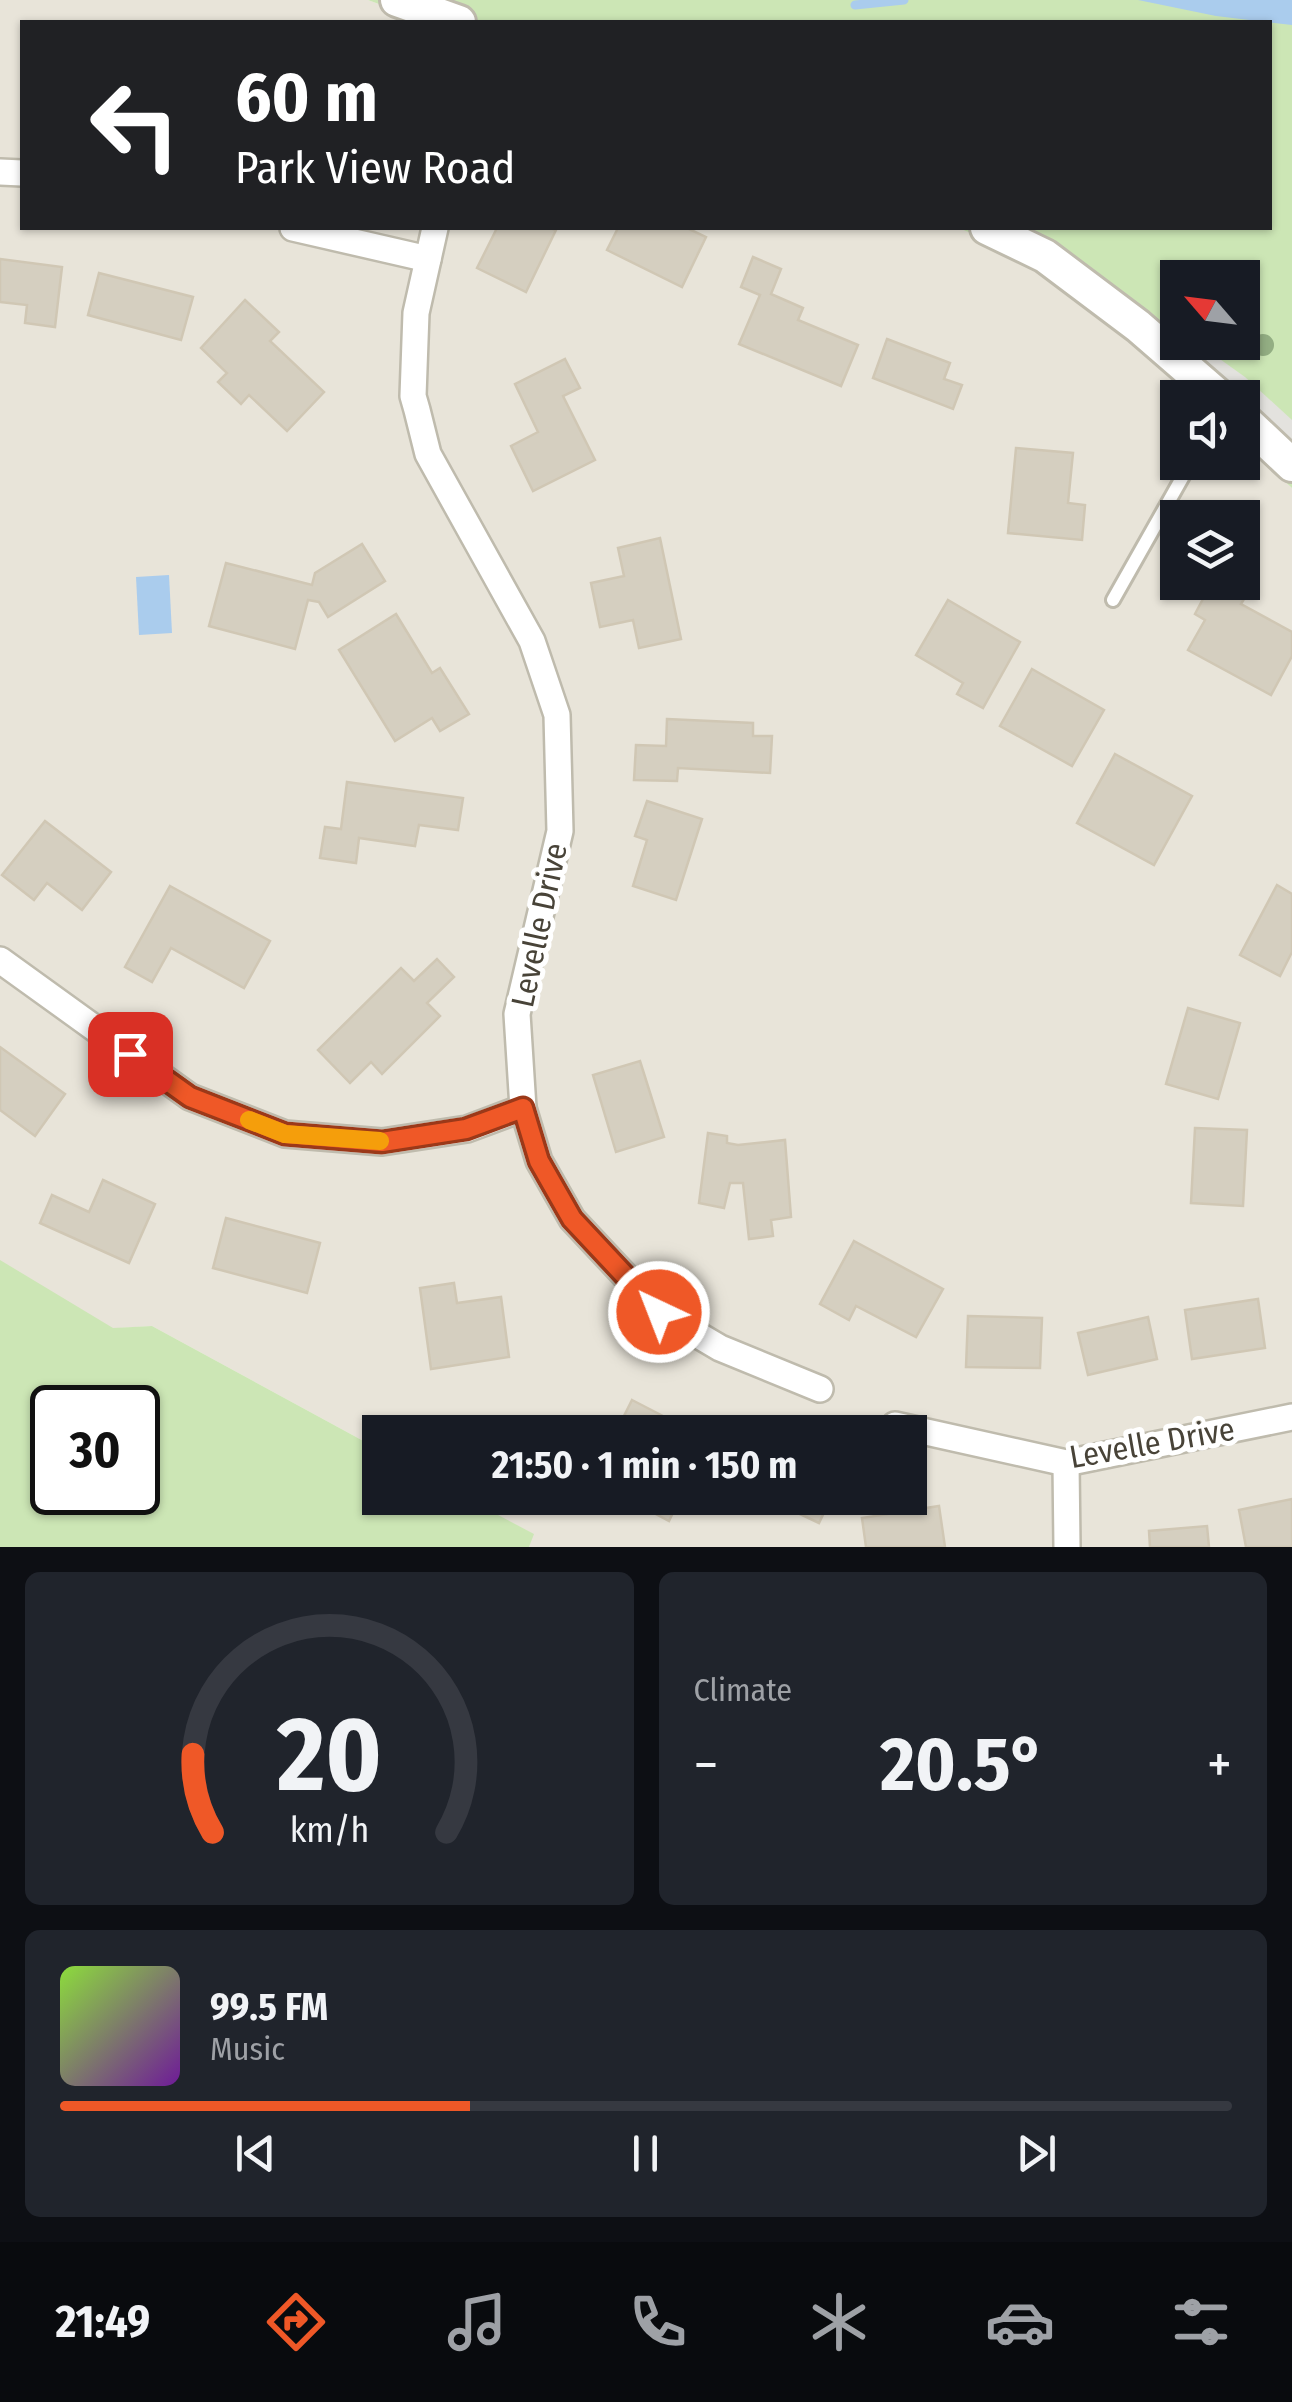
<!DOCTYPE html>
<meta charset="utf-8">
<style>
:root{--surface:#171b24;--page:#20242c;--text:#f1f3f6;--muted:#9ea1a6;--line:#363941;--accent:#ef5827}
body{margin:0;font-family:"Fira Sans Condensed",sans-serif;background:var(--page);color:var(--text);height:100vh;display:flex;flex-direction:column;font-size:38px;white-space:nowrap}
*{box-sizing:border-box;margin:0}
p{font-size:32px;color:var(--muted)}
.icon{flex:none;width:55px;height:55px;fill:none;stroke:currentColor;stroke-width:2;stroke-linecap:round;stroke-linejoin:round}
.map{position:relative;height:1547px;overflow:hidden}
.side{display:flex;flex-direction:column;gap:25px;padding:25px;background:#0d0f14;flex:1}
.side>*{flex:none}
.top-card{position:absolute;left:20px;top:20px;width:1252px;height:210px;border-radius:0px;box-shadow:0 2px 8px #0004;background:#202124;color:#fff;overflow:hidden}
.needle{width:65px;rotate:298deg}
.controls{position:absolute;left:1160px;top:260px;display:grid;gap:20px}
.controls a{display:grid;place-items:center;width:100px;height:100px;border-radius:0px;background:var(--surface);box-shadow:0 2px 8px #0004;font-size:50px}
.speed{position:absolute;left:30px;top:1385px;display:flex;gap:20px;font-size:50px;font-weight:700;text-align:center}
.speed>*{display:grid;place-content:center;width:130px;height:130px;border-radius:50%;background:var(--surface);box-shadow:0 2px 8px #0004;line-height:1}
.speed .limit{border:5px solid #111;border-radius:15px;background:#fff;color:#111}
.pin{position:absolute;display:grid;place-items:center;width:85px;height:85px;color:#fff;margin:-42px;border-radius:20px;box-shadow:0 5px 15px #0006}
.me{position:absolute;width:110px;margin:-55px;rotate:317deg;stroke-linejoin:round;filter:drop-shadow(0 0 8px #0008)}
.turn{display:flex;align-items:center;gap:35px;height:210px;padding:0 50px;font-size:45px}
.turn .icon{width:130px;height:130px;stroke-width:2.5}
.turn b{display:block;font-size:70px;line-height:85px}
.big{font-size:75px;font-weight:700;line-height:1.1}
.side .widget{flex:1;display:flex;flex-direction:column;justify-content:center;gap:15px;min-width:0;padding:0 35px;border-radius:15px;background:var(--page)}
.side .dial{align-items:center;gap:0}
.dial svg{height:260px;overflow:visible;fill:none;stroke:var(--line);stroke-width:7;stroke-linecap:round;text-anchor:middle}
.dial text{fill:var(--text);stroke:none}
.song{display:flex;align-items:center;gap:30px}
.cover{width:120px;height:120px;border-radius:15px;background:linear-gradient(135deg,hsl(90 70% 55%),hsl(280 70% 35%))}
.played{height:10px;border-radius:5px;background:linear-gradient(90deg,var(--accent) 35%,var(--line) 35%)}
.keys{display:flex;justify-content:space-around;direction:ltr}
.heat{display:flex;justify-content:space-between;align-items:center;font-size:55px;direction:ltr}
.side .tiles{flex:1;display:grid;gap:25px;grid-template-columns:1fr 1fr}
.widget:last-child{grid-column:span 2}
.trip{position:absolute;left:362px;top:1415px;width:565px;height:100px;border-radius:0px;background:var(--surface);box-shadow:0 2px 8px #0004;font-weight:700;line-height:100px;text-align:center}
.dock{display:flex;height:160px;justify-content:space-around;align-items:center;background:#090b0e;color:var(--muted)}
.dock .icon{width:70px;height:70px}
.dock .active{color:var(--accent)}
.dock b{font-size:45px;color:var(--text)}
.map>svg:first-child{display:block}
.residential{fill:#e8e4d9;fill-rule:evenodd}
.green{fill:#cce6b5;fill-rule:evenodd}
.parking{fill:#e3e2de}
.water{fill:#aacced}
.lines{fill:none;stroke-linecap:round;stroke-linejoin:round}
.stream{stroke:#aacced;stroke-width:9}
.building{fill:#d5cfc0;stroke:#d0c7b4;stroke-width:2.5}
.service-casing{stroke:#bfbbad;stroke-width:18}
.minor-casing{stroke:#bfbbad;stroke-width:30}
.tertiary-casing{stroke:#bfbbad;stroke-width:38}
.service{stroke:#fff;stroke-width:12}
.minor{stroke:#fff;stroke-width:25}
.tertiary{stroke:#fff;stroke-width:32}
.tree{fill:#93ae83}
.route-casing{stroke:#9b3919;stroke-width:25}
.route{stroke:#ef5827;stroke-width:18}
.slow{stroke:#f59e0b;stroke-width:18}
.labels{text-anchor:middle;stroke-width:10;stroke-linejoin:round;paint-order:stroke}
.street-label{font-size:32px;fill:#484338;stroke:#fff}
</style>
<div class="map">
<svg width="1292" height="1547" viewBox="0 0 1292 1547">
<rect width="100%" height="100%" fill="#f4f2ea"/>
<path class="residential" d="M0 0H368L427 22H22V228H958L1041 260 1192 397 1178 398V462H1242L1243 443 1292 488V1547H529L533 1534 466 1498H910V1432H380V1450L152 1326 50 1332 0 1282ZM1178 518H1242V582H1178Z"/>
<g class="green">
<path d="M368 0H1292V488L1243 443 1242 398 1192 397 1041 260 958 228H1270V22H427ZM1178 278H1242V342H1178Z"/>
<path d="M0 1260 113 1328 152 1326 380 1450V1498H466L534 1534 529 1547H0ZM52 1408H138V1492H52Z"/>
</g>
<path class="parking" d="M1184 349 1217 357 1245 377 1292 420V440Z"/>
<g class="water">
<path d="M1138 0H1292V25L1216 16Z"/>
<path d="M169 575 172 633 139 635 136 577Z"/>
</g>
<g class="lines">
<path class="stream" d="M855 5 904 0"/>
</g>
<g class="building">
<path d="M497 228H550L556 230 526 292 477 268Z"/>
<path d="M618 228H687L706 237 682 287 607 250Z"/>
<path d="M753 257 781 269 771 294 803 308 798 320 858 345 841 386 739 344 760 295 741 287Z"/>
<path d="M0 259 62 267 55 327 25 323 27 305 0 302Z"/>
<path d="M99 273 193 297 181 340 88 315Z"/>
<path d="M245 300 279 332 270 341 324 392 287 431 249 395 241 404 218 382 227 373 201 348Z"/>
<path d="M887 339 950 363 944 379 962 385 953 409 873 378Z"/>
<path d="M565 359 580 388 563 396 595 460 533 491 511 446 538 432 515 384Z"/>
<path d="M1016 448 1073 453 1068 503 1085 505 1082 540 1008 533Z"/>
<path d="M660 538 681 639 639 648 633 620 600 627 591 583 624 576 618 548Z"/>
<path d="M362 544 385 581 328 617 319 602 308 600 295 649 209 626 226 563 312 585 315 573Z"/>
<path d="M1212 582H1238L1250 589 1241 604 1292 632V656L1271 695 1188 650 1205 620 1195 614Z"/>
<path d="M948 600 1020 642 983 708 957 694 963 683 916 655Z"/>
<path d="M396 614 432 673 440 668 469 714 440 731 432 718 395 741 339 650Z"/>
<path d="M1032 669 1104 710 1072 766 1000 726Z"/>
<path d="M667 719 753 723V736H772L770 773 678 768 677 781 634 780 636 745 666 746Z"/>
<path d="M1115 754 1192 796 1154 865 1077 823Z"/>
<path d="M347 782 463 798 458 830 419 825 415 846 359 838 356 863 320 858 325 827 341 829Z"/>
<path d="M647 801 702 819 676 900 633 886 647 840 635 836Z"/>
<path d="M45 821 111 872 82 910 47 883 34 900 2 875Z"/>
<path d="M1277 885 1292 894V952L1280 976 1240 955Z"/>
<path d="M170 886 270 941 244 988 171 948 152 982 125 967Z"/>
<path d="M437 959 454 977 427 1003 440 1016 382 1074 371 1062 350 1083 318 1050 401 968 414 981Z"/>
<path d="M1188 1008 1240 1023 1218 1099 1166 1084Z"/>
<path d="M0 1047 65 1094 35 1136 0 1110Z"/>
<path d="M640 1061 664 1137 616 1152 593 1075Z"/>
<path d="M1195 1128 1247 1130 1243 1206 1191 1203Z"/>
<path d="M708 1133 727 1136V1143L738 1145 785 1140 791 1217 771 1220 773 1236 749 1239 743 1183H730L724 1208 699 1203Z"/>
<path d="M103 1180 155 1204 129 1263 40 1223 52 1195 89 1212Z"/>
<path d="M226 1218 320 1243 307 1293 213 1268Z"/>
<path d="M854 1241 943 1289 916 1337 856 1306 849 1320 820 1304Z"/>
<path d="M454 1283 457 1303 501 1297 509 1357 431 1369 420 1288Z"/>
<path d="M1258 1299 1265 1348 1192 1359 1185 1310Z"/>
<path d="M968 1316 1042 1318 1040 1368 966 1367Z"/>
<path d="M1148 1317 1157 1359 1088 1375 1078 1333Z"/>
<path d="M632 1400 694 1432H637L620 1424Z"/>
<path d="M643 1498H680L669 1521 639 1505Z"/>
<path d="M766 1498H831L819 1523Z"/>
<path d="M1292 1499V1547H1246L1239 1510Z"/>
<path d="M939 1506 945 1547H866L862 1518Z"/>
<path d="M1207 1526 1209 1547H1150L1149 1531Z"/>
</g>
<g class="lines">
<g class="service-casing">
<path id="service" d="M1113 600 1191 462"/>
</g>
<g class="minor-casing">
<g id="minor">
<path d="M0 172 22 173"/>
<path d="M293 228 428 259"/>
<path d="M435 228 416 313 413 396 417 410 428 454 532 641 557 715 560 831 517 1014 523 1108 539 1161 572 1219 659 1312 720 1348 820 1389"/>
<path d="M0 960 190 1097 285 1134 382 1142 467 1129 523 1108"/>
<path d="M895 1425 1066 1463 1292 1417"/>
<path d="M1066 1463 1067 1547"/>
</g>
</g>
<g class="tertiary-casing">
<g id="tertiary">
<path d="M397 0 459 22"/>
<path d="M987 228 1045 256 1138 326 1221 398"/>
<path d="M1242 418 1292 465"/>
</g>
</g>
<use href="#service" class="service"/>
<use href="#minor" class="minor"/>
<use href="#tertiary" class="tertiary"/>
</g>
<circle class="tree" cx="1263" cy="345" r="11"/>
<g class="lines">
<g class="route-casing">
<path id="route" d="M130 1054 190 1097 285 1134 382 1142 466 1129 523 1108 539 1161 572 1219 659 1312"/>
</g>
<use href="#route" class="route"/>
<path class="slow" d="M249 1120 285 1134 380 1141"/>
</g>
<g class="labels">
<g class="street-label">
<text transform="translate(539 925) rotate(-78)" y="11">Levelle Drive</text>
<text transform="translate(1152 1443) rotate(-10)" y="11">Levelle Drive</text>
</g>
</g>
</svg>
<div class="controls">
<a><svg class="needle" viewBox="-14 -14 28 28"><path d="M0-13l5 13h-10z" fill="#e53935"/><path d="M0 13l5-13h-10z" fill="#9ea1a6"/></svg></a>
<a><svg class="icon" aria-label="sound" viewBox="0 0 24 24"><path d="M4 9h4l5-4v14l-5-4H4zM17 9q2 3 0 6"/></svg></a>
<a><svg class="icon" aria-label="layers" viewBox="0 0 24 24"><path d="M12 4l9 5-9 5-9-5zM3 14l9 5 9-5"/></svg></a>
</div>
<div class="speed"><div class="limit">30</div></div>
<div class="pin" style="left:130px;top:1054px;background:#d93025"><svg class="icon" aria-label="arrive" viewBox="0 0 24 24"><path d="M6 21V4h12l-3 4 3 4H6"/></svg></div>
<svg class="me" style="left:659px;top:1312px" viewBox="-20 -20 40 40"><circle r="17" fill="#ef5827" stroke="#fff" stroke-width="3"/><path d="M0-11L8 9 0 5-8 9z" fill="#fff"/></svg>
<div class="trip">21:50 · 1 min · 150 m</div>
<div class="top-card">
<div class="turn"><svg class="icon" aria-label="left" viewBox="0 0 24 24"><path d="M17 20v-9H6M10 6l-5 5 5 5"/></svg><div><b>60 m</b>Park View Road</div></div>
</div>
</div>
<section class="side">
<div class="tiles">
<div class="widget dial"><svg viewBox="0 0 100 80">
<path d="M14 69A42 42 0 1 1 86 69"/>
<path d="M14 69A42 42 0 0 1 8 45" stroke="#ef5827"/>
<text x="50" y="56" font-size="32" font-weight="700">20</text>
<text x="50" y="72" font-size="11">km/h</text>
</svg></div>
<div class="widget"><p>Climate</p>
<div class="heat"><a>−</a><b class="big">20.5°</b><a>+</a></div>
</div>
<div class="widget">
<div class="song"><i class="cover"></i><div><b>99.5 FM</b><p>Music</p></div></div>
<div class="played"></div>
<div class="keys"><svg class="icon" aria-label="previous" viewBox="0 0 24 24"><path d="M18 5L8 12l10 7zM5 5v14"/></svg><svg class="icon" aria-label="pause" viewBox="0 0 24 24"><path d="M8 5v14M16 5v14"/></svg><svg class="icon" aria-label="next" viewBox="0 0 24 24"><path d="M6 5l10 7-10 7zM19 5v14"/></svg></div>
</div>
</div>
</section>
<nav class="dock">
<b>21:49</b>
<svg class="icon active" aria-label="directions" viewBox="0 0 24 24"><path d="M12 3l9 9-9 9-9-9zM9 14v-3h6M13 9l2 2-2 2"/></svg>
<svg class="icon" aria-label="music" viewBox="0 0 24 24"><path d="M9 18V5l10-2v13"/><circle cx="6" cy="18" r="3"/><circle cx="16" cy="16" r="3"/></svg>
<svg class="icon" aria-label="phone" viewBox="0 0 24 24"><path d="M5 4h4l2 5-3 2q2 4 5 5l2-3 5 2v4C11 20 4 13 5 4z"/></svg>
<svg class="icon" aria-label="climate" viewBox="0 0 24 24"><path d="M12 3v18M4 7l16 10M4 17L20 7"/></svg>
<svg class="icon" aria-label="car" viewBox="0 0 24 24"><path d="M5 17H2v-5l4-1 3-4h7l3 4 3 1v5h-3M9 17h6M6 11h13"/><circle cx="7" cy="17" r="2"/><circle cx="17" cy="17" r="2"/></svg>
<svg class="icon" aria-label="filters" viewBox="0 0 24 24"><path d="M4 7h16M4 17h16"/><circle cx="9" cy="7" r="2"/><circle cx="15" cy="17" r="2"/></svg>
</nav>
